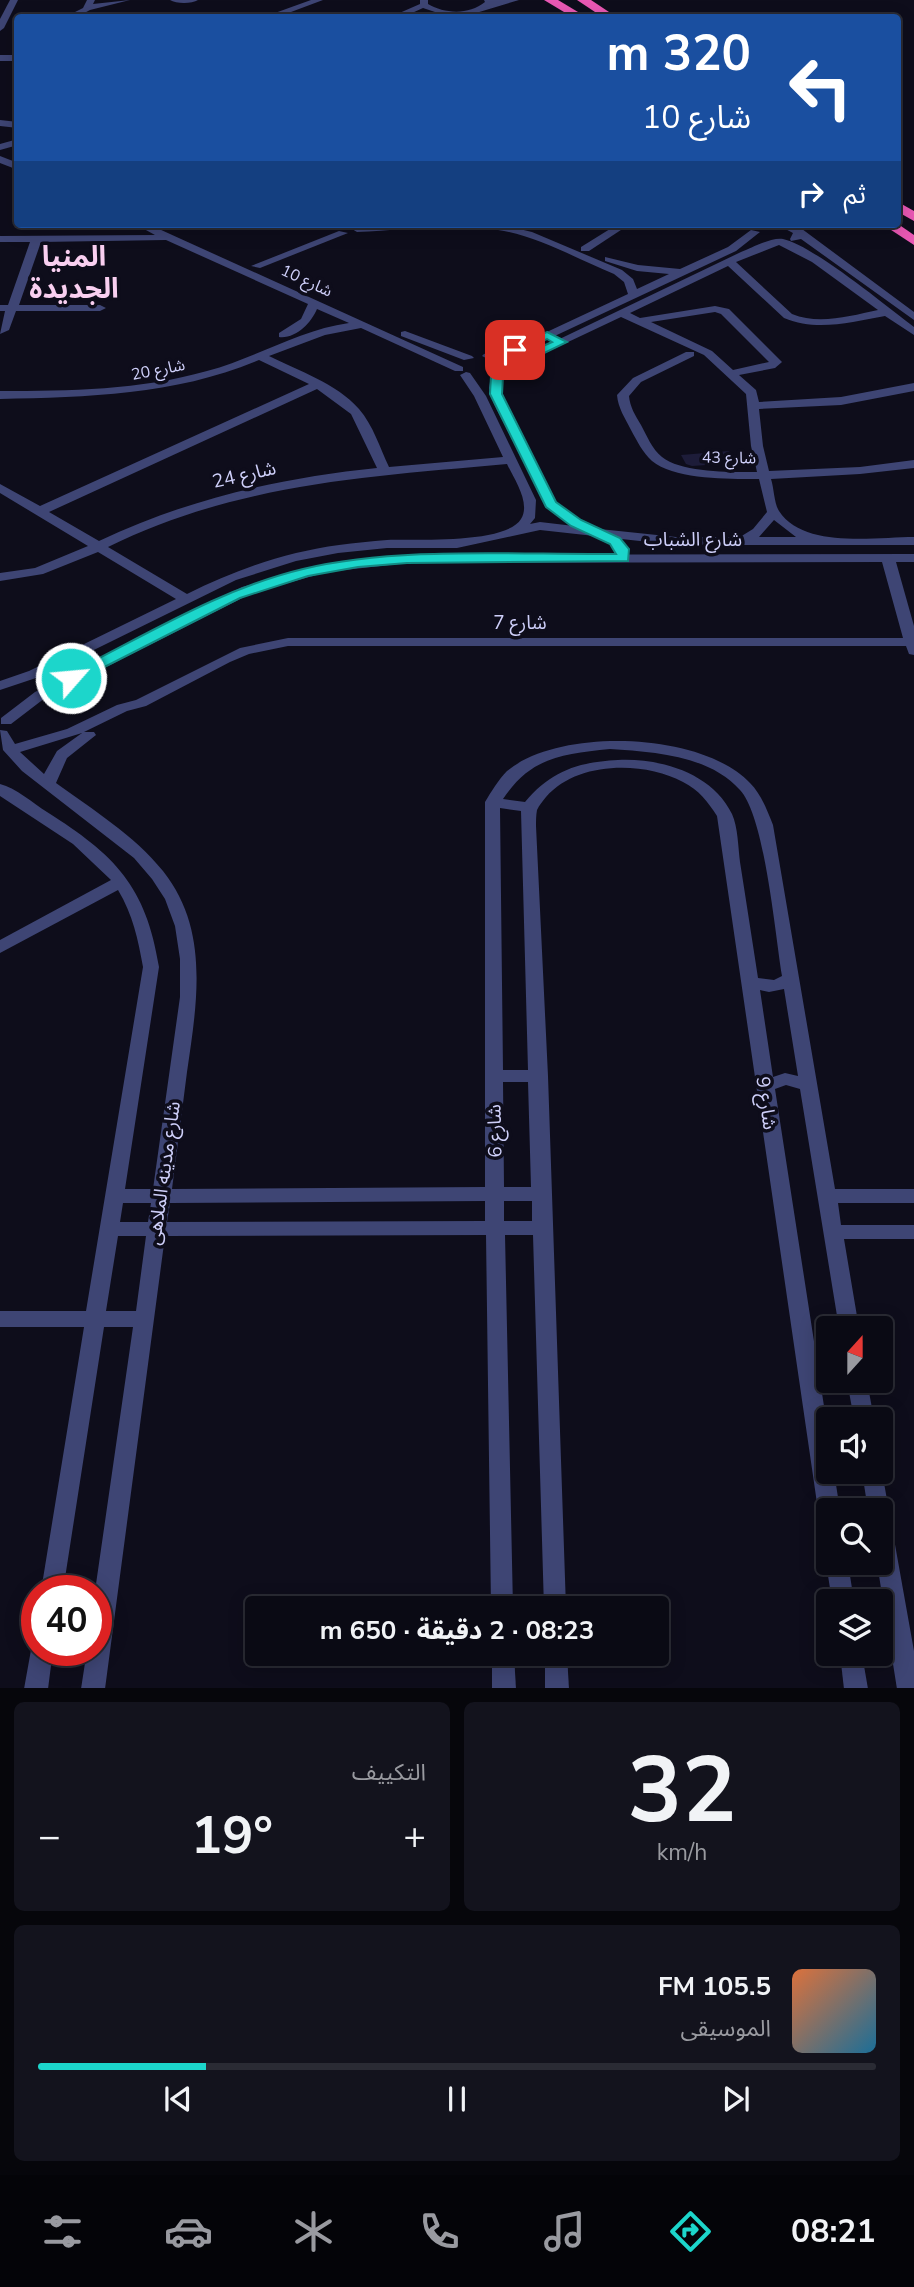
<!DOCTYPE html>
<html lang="ar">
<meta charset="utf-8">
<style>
:root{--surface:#0a0a14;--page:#13131d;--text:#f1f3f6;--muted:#999aa0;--line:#2a2b34;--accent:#1cd6cb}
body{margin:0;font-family:"Nunito Sans","Noto Sans Arabic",sans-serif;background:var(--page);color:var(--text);direction:rtl;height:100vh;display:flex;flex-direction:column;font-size:26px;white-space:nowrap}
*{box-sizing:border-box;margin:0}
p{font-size:23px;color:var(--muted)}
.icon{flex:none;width:38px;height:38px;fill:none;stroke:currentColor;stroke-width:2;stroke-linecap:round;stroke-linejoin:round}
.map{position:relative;height:1688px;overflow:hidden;direction:ltr}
.drawer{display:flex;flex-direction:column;gap:14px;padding:14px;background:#06060b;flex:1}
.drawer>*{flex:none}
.hud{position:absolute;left:14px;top:14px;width:887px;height:214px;border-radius:7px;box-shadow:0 4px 18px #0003,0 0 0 2px var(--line);direction:rtl;background:#1a4fa0;color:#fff;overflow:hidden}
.needle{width:46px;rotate:21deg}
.buttons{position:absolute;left:816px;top:1316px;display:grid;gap:14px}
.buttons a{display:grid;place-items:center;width:77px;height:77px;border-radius:7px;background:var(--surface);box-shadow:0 4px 18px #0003,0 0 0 2px var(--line);font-size:35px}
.speed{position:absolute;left:21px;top:1575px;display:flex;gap:14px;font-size:35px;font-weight:700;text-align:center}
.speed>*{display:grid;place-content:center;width:91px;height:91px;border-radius:50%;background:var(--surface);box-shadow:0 4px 18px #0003,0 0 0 2px var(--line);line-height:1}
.speed .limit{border:10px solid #d22;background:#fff;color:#111}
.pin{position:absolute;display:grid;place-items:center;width:60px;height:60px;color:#fff;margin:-30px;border-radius:14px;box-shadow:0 4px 10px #0006}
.me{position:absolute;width:77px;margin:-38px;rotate:63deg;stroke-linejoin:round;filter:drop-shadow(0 0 5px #0008)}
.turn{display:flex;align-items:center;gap:24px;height:147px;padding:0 35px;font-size:32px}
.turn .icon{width:91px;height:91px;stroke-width:2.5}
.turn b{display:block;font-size:49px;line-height:60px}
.then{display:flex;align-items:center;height:66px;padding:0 35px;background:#0003;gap:14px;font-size:26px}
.big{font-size:52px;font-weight:700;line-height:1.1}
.drawer .card{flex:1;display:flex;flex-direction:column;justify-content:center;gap:10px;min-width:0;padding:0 24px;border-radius:10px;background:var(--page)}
.drawer .dial{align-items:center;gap:0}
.dial b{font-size:91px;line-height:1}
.song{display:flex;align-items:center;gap:21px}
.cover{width:84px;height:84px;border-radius:10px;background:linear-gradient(135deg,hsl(20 70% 55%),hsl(200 70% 35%))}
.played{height:7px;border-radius:4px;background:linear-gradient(90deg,var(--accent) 20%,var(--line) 20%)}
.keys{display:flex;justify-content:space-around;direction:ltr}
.heat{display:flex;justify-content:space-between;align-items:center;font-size:38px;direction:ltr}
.drawer .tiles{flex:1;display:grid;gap:14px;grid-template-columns:1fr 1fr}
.card:last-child{grid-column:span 2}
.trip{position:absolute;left:245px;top:1596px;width:424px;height:70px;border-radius:7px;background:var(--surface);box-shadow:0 4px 18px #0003,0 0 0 2px var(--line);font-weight:700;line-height:70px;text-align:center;direction:rtl}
.tabs{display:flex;height:112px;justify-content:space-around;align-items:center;background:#040408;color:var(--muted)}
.tabs .icon{width:49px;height:49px}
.tabs .current{color:var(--accent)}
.tabs b{font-size:32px;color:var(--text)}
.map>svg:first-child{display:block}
.building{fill:#1d1c39}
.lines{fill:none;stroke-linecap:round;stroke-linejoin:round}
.minor{fill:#3e4574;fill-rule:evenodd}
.highway{fill:#e958b4;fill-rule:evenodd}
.route{fill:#1cd6cb;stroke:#128b84;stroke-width:2}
.labels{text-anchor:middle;stroke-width:7;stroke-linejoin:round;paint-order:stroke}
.far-street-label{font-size:16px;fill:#cecff9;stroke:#0e0d1b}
.street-label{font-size:19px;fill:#cecff9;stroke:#0e0d1b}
.far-town-label{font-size:28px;font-weight:bold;fill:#f9cff0;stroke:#0e0d1b}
</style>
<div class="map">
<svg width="914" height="1689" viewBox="0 0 914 1689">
<rect width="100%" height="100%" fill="#0e0d1b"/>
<path class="building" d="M729 451 735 463 692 466 686 464 681 455Z"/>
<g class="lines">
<g class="minor">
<path d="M10 0H18L4 28 0 31V19Z"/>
<path d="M87 0H95L93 4 130 0 90 10 75 18H63L83 8Z"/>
<path d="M170 0H198C192 4 176 4 170 0Z"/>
<path d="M311 0H323L275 18H261Z"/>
<path d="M420 0H428V4C445 14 469 15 485 2L484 0H519L466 16H447L423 8 401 18H388L420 4Z"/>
<rect x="0" y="55" width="18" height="6"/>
<path d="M0 120 18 122V128L0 126Z"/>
<path d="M18 139V145L0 150V144Z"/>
<path d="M0 156 18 163V170L0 163Z"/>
<path d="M135 224H148L463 367V371H455L361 328 325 335 269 356C299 371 336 383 359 409 373 425 380 448 389 467L503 457 474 396 460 375 466 372 470 373 486 396 536 500 535 518 530 524 540 522 574 526 545 504 494 404 489 388 491 376 497 373 503 376 501 388 506 404 556 502 590 528 676 537H740L753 529 767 512 759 479C730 479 675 480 652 461 643 453 637 441 631 430 625 418 618 408 617 395L633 378 686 352H694V356L641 382 629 396C630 407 635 415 641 425 647 436 652 449 662 457 682 473 731 472 757 472L751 446 746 394 704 355 621 317 511 369 507 370 501 367 741 252C752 248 771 237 783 239 814 246 886 306 914 327V335L885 316C851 322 817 332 784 318L728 266 630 313 640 318 715 306 729 309 782 362 775 368 739 375 756 390 759 402 841 397 914 383V391L841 405 759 409 763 446 769 471 860 467 914 460V468L860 474 771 479C774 488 774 503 779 511 804 549 875 537 914 537V545H676L540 530 457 548H387L338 553 296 561 236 580 39 677 0 690V681L29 671 176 599 98 552 43 574 0 581V573L35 568 88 546 0 493V484L40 506 309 384 259 360C176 395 89 397 0 399V391C70 391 140 390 207 371 256 358 299 330 349 323L317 309C311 323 296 339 279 337V333L301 319 308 304 166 240 41 242 19 305H100L106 308 100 311H16L9 330 0 334 5 311H0V305H8L30 242H0V236L155 235ZM779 245 812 262 878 310C850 316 819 325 792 314L736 262ZM715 312 721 314 769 362 733 370 712 351 651 322ZM317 389 351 414 377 468C280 478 187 499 99 541L49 512ZM507 464C514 479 531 503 521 519 506 544 415 539 387 540 371 541 355 543 339 545 286 552 235 570 187 594L108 547C239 483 365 477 507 464ZM774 520 796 537H759Z"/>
<path d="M398 224H499L532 232 622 270 633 279 637 289 669 274 637 271 605 261V257L638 265 680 269 728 247 751 230 760 232 736 251 527 349 488 359 482 356 484 354 519 345 628 294 624 282 614 274C577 259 538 236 498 230 452 223 403 230 357 232L352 229 357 226Z"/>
<path d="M618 224H630L589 251H581V247Z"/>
<path d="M776 224H790L802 229 914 312V320L801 239 791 241 790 239 793 233Z"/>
<path d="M339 231 348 233 260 268 251 266Z"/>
<path d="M405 331 472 356 474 358 464 360 401 336V332Z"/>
<path d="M914 554V562H896L914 626V655L909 654 906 646H288L249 654 230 662 146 706 127 711 84 732H94L96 735 67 758 56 783C93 810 134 835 163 871 210 930 197 1003 187 1072 182 1111 177 1150 172 1189L485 1187V802C491 792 499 779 507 771 560 727 702 732 750 783 761 794 767 810 773 825L835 1189H914V1203H838L841 1225H914V1239H844L859 1328H839L800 1089 786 1085 775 1089 828 1432V1472H834L840 1510H828V1519L821 1517 818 1510 717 816C708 802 699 790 683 782 644 761 577 761 546 797 543 801 539 805 537 810 536 815 536 821 536 826L548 1076 566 1608H544L533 1235H505L513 1608H491L486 1235 165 1236 105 1689H81L87 1650H96L95 1591 133 1327H104L63 1591H41L84 1327H0V1311H86L143 967C138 939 133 915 118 890L0 953V940L111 880 73 844 0 796V784C16 788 33 803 47 812 115 855 146 886 159 967L125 1189H153L180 997V959L175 926 165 899 152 879 134 858 22 771 3 750 0 730 7 731 15 744 67 729 117 705 136 700 240 648 288 638H903L882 562 407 563 327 572 252 593 45 698 11 724H1V718L35 692 242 587 326 564 407 555ZM82 733 57 751 44 774 20 752ZM610 749C653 752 709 755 740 790 765 817 775 934 782 976L774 980 758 978C752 939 746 900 740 862 738 847 738 827 732 814 712 773 661 758 618 760 578 762 551 771 525 802L503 799C531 757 562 754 610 749ZM500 808 521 811 528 1070H503ZM784 989 798 1076 785 1073 773 1077 760 990 769 992ZM503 1082H528L531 1187H504ZM485 1201V1221L167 1222 170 1203ZM504 1201H532V1221H504ZM123 1203H151L148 1222H120ZM118 1236H146L136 1311H106Z"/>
<path d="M847 1381H867L874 1419H854Z"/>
<path d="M881 1466 914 1651V1689H897L877 1563H880V1510H868L862 1472H880Z"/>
<path d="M828 1559V1563H848L854 1601H832L826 1563Z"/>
<path d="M37 1642V1650H53L48 1689H24L31 1650Z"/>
<path d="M492 1654H514L516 1689H492Z"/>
<path d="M545 1654H567L569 1689H545Z"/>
<path d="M840 1654H862L868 1689H844Z"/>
</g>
<g class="highway">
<path d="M544 0H558L588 18H574Z"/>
<path d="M577 0H591L618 18H604Z"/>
<path d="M898 202 914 211V221L898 212Z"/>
<path d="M882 224H898L914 235V245Z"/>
</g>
</g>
<path class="route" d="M547 332 567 342 511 369 503 377 502 394 556 502 581 520 620 538 629 549 628 561 407 563 358 567 308 576 240 598 77 681H66L64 678 66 675C143 637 219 589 303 569 399 546 517 555 616 554L610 544 571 526 546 507 490 394 491 376 502 364 552 342 547 339 515 353 509 350 511 347Z"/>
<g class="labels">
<g class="far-street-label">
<text transform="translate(307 280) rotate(25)" y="6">شارع 10</text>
<text transform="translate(158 369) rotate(-11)" y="6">شارع 20</text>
<text transform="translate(729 457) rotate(1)" y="6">شارع 43</text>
</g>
<g class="street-label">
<text transform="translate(244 474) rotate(-13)" y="7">شارع 24</text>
<text x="693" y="546">شارع الشباب</text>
<text x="520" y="629">شارع 7</text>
<text transform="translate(767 1103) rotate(82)" y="7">شارع 9</text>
<text transform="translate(494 1131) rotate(-91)" y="7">شارع 6</text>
<text transform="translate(163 1173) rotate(-82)" y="7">شارع مدينه الملاهى</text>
</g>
<g class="far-town-label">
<text x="74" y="266">المنيا<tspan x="74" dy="32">الجديدة</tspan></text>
</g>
</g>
</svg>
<div class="buttons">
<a><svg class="needle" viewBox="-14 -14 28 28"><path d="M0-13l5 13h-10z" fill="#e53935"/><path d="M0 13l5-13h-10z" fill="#999aa0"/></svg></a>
<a><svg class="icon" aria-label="sound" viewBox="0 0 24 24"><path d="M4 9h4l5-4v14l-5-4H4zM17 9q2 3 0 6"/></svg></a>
<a><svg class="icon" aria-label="search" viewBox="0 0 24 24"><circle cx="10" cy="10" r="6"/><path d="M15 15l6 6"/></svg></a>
<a><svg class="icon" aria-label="layers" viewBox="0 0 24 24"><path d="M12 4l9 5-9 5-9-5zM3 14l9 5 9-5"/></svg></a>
</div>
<div class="speed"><div class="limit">40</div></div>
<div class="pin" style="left:515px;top:350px;background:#d93025"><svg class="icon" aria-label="arrive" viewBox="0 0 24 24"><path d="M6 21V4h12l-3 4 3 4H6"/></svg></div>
<svg class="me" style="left:71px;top:678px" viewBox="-20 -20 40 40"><circle r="17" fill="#1cd6cb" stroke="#fff" stroke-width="3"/><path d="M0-11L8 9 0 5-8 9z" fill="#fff"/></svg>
<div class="trip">08:23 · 2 دقيقة · 650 m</div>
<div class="hud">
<div class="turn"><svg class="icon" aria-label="left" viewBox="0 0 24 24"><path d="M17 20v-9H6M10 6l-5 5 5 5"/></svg><div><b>320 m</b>شارع 10</div></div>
<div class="then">ثم<svg class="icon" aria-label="right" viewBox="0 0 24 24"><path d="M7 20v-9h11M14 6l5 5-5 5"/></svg></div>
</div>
</div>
<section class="drawer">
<div class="tiles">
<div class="card dial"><b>32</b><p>km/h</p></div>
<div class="card"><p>التكييف</p>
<div class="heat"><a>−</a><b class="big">19°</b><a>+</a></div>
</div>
<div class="card">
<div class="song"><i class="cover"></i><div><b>105.5 FM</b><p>الموسيقى</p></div></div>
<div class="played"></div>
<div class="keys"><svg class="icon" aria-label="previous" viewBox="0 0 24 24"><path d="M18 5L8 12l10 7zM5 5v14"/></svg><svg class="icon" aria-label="pause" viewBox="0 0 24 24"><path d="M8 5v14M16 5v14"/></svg><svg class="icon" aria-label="next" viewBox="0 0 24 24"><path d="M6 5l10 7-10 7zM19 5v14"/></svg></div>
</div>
</div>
</section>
<nav class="tabs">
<b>08:21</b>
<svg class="icon current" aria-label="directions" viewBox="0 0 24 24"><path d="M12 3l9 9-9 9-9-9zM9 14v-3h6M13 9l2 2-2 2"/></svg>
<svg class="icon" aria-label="music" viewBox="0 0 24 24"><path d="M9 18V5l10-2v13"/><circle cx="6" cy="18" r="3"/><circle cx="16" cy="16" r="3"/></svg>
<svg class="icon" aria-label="phone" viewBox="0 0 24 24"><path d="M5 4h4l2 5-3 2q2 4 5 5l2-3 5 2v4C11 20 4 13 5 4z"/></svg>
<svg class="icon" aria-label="climate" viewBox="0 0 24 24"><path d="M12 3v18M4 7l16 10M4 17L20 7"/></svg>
<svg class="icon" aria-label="car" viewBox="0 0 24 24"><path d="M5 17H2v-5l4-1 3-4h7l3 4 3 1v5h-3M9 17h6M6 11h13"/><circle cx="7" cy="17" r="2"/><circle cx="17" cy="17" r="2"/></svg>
<svg class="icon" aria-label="filters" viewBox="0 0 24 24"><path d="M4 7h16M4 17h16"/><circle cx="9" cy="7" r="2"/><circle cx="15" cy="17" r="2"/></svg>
</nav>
